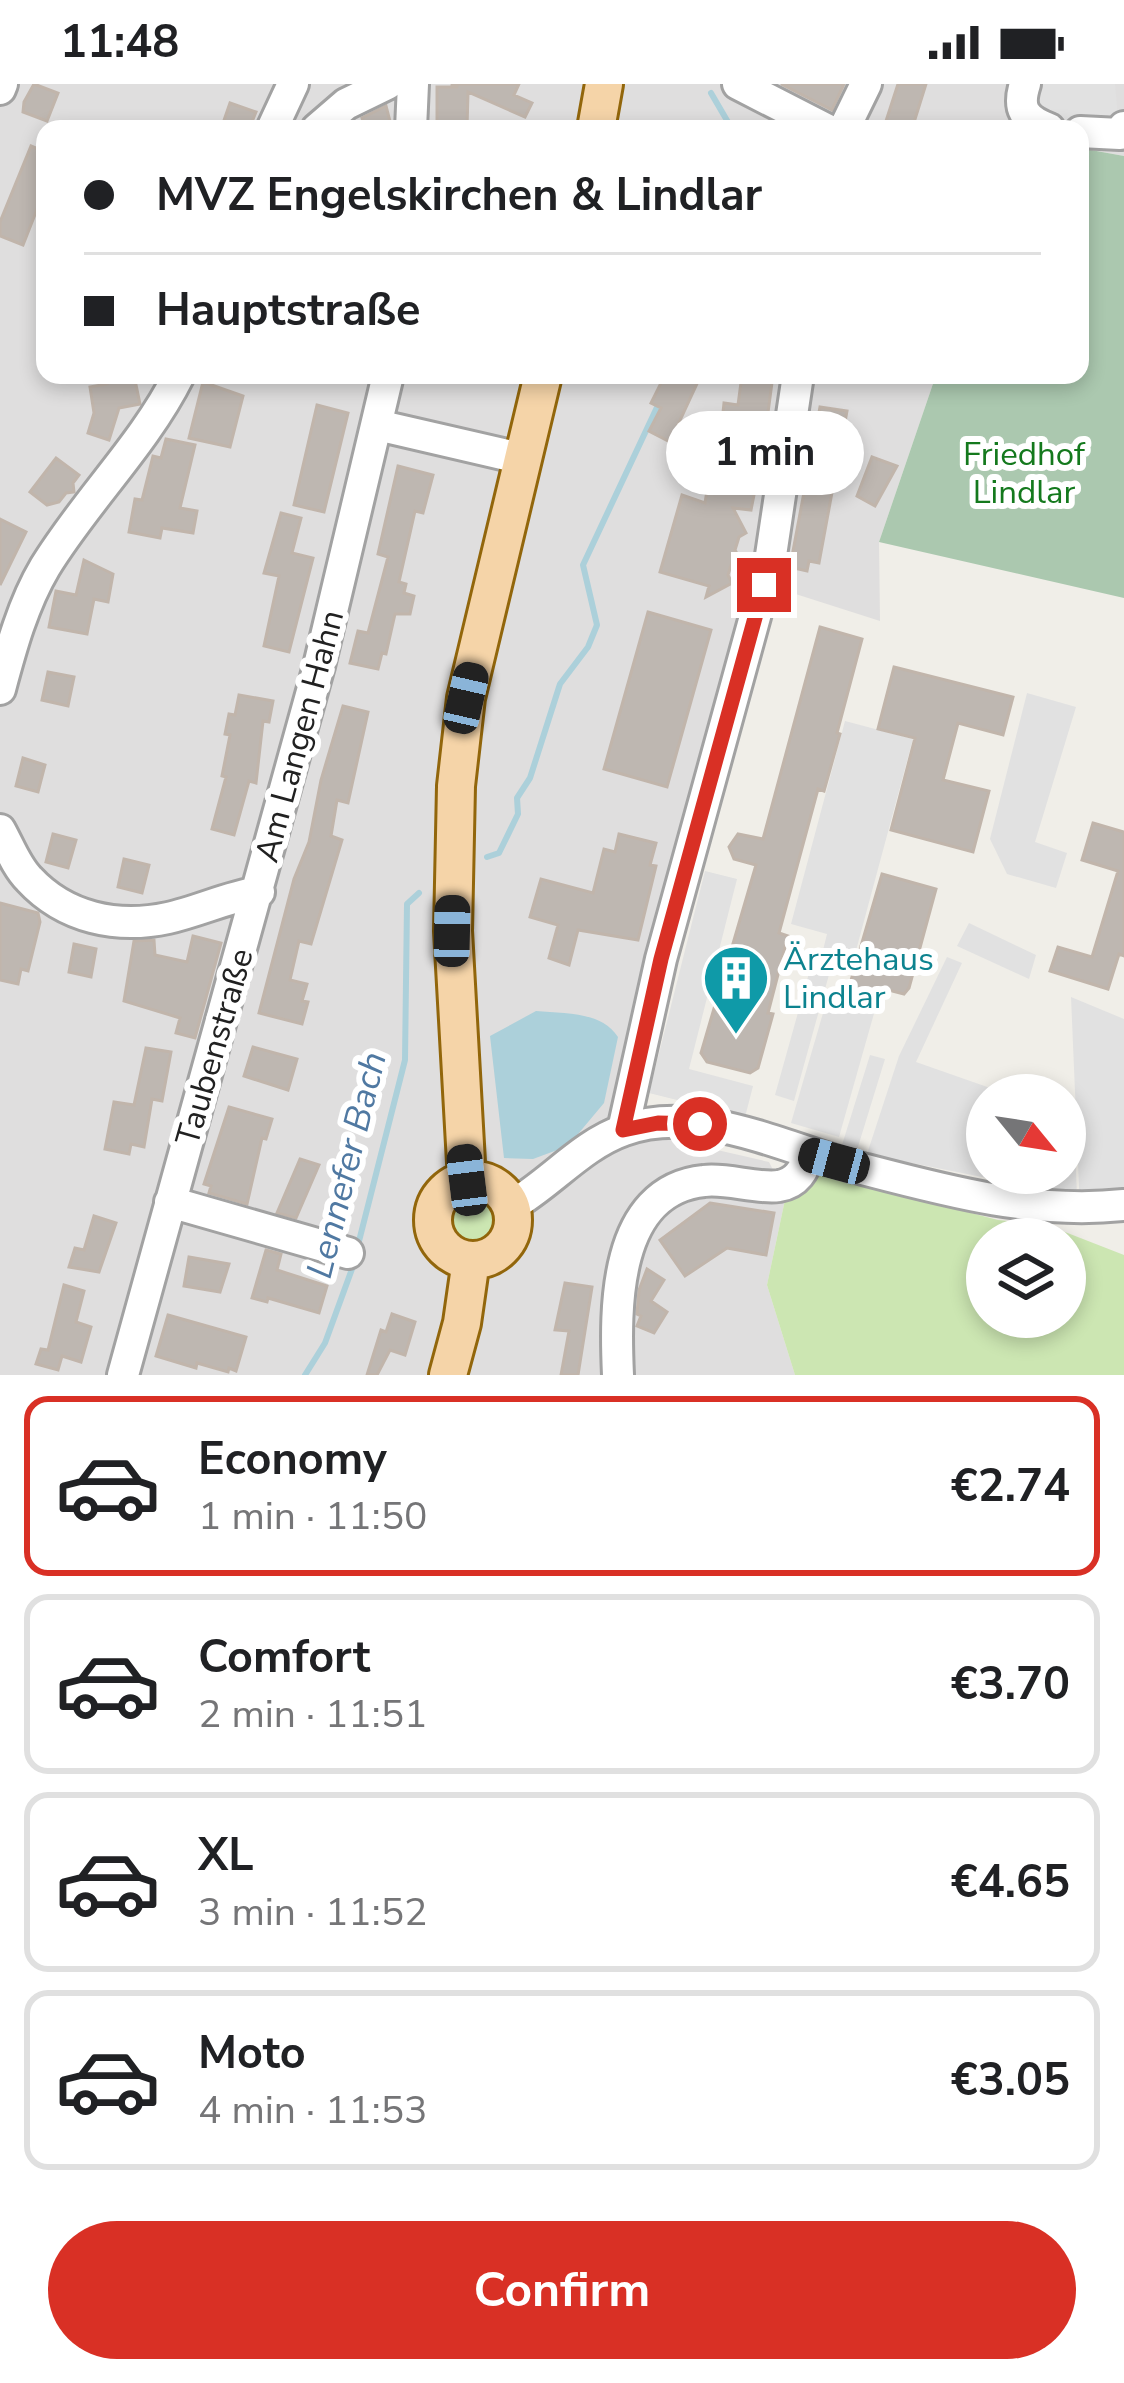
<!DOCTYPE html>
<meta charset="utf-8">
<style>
body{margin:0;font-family:"Nunito Sans",sans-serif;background:#f6f6f6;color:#202124;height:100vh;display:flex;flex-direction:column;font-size:45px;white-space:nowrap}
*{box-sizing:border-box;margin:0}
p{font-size:39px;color:#757577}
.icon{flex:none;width:66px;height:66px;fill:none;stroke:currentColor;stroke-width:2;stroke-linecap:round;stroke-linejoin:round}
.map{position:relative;height:1291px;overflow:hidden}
.sheet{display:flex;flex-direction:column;background:#fff;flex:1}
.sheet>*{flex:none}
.guide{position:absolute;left:36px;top:36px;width:1053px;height:264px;border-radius:24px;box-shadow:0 6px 18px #0003;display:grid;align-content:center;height:264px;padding:0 48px;background:#fff}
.needle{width:78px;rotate:120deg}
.tools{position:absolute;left:966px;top:990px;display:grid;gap:24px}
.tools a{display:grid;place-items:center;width:120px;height:120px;border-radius:50%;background:#fff;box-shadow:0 6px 18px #0003;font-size:60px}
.end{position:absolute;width:54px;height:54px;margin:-27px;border:15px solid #d93025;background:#fff;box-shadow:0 0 0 6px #fff}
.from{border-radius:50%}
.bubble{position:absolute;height:84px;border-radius:42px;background:#fff;box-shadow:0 6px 18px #0003;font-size:39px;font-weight:700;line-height:84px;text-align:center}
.car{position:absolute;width:36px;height:72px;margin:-36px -18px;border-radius:15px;box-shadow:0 0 9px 3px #0007;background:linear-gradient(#222 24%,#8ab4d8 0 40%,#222 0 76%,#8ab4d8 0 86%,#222 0)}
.guide b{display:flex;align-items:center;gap:42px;height:114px;font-size:45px}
.guide b+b{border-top:3px solid #e0e0e0}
.guide i{width:30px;height:30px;background:#202124}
ul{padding:21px 0 0;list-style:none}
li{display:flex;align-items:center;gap:36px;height:180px;margin:0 24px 18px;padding:0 24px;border:6px solid #e0e0e0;border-radius:24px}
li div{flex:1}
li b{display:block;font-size:45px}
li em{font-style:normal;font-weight:700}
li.active{border-color:#d93025}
li>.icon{width:108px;height:108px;stroke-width:1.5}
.button{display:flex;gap:24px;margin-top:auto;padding:24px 48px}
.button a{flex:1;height:138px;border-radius:72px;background:#d93025;color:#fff;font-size:48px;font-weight:700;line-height:138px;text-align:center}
.status{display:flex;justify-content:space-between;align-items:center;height:84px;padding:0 60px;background:#fff;direction:ltr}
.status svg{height:33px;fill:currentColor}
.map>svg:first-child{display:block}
.residential{fill:#dfdede}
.grass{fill:#cce6b2;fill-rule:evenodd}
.cemetery{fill:#abc8af}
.parking{fill:#e1e1e1}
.water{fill:#acd0da}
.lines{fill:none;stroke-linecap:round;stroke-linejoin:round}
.stream{stroke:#acd0da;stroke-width:6}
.building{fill:#beb7b1;stroke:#c1b5ab;stroke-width:3}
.minor-casing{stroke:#a2a2a2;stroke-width:36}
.major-casing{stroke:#92660b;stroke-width:42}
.minor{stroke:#fff;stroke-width:30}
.major{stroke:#f5d4a8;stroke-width:36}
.route{stroke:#d93025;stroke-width:15}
.labels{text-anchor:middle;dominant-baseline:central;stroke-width:12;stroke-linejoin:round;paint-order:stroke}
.park-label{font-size:33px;fill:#14791d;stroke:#fff}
.street-label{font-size:33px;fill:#212121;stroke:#fff}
.culture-label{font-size:33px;fill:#0d838f;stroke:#fff;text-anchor:start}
.water-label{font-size:36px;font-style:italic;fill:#5079a2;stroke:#fff}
</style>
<div class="status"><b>11:48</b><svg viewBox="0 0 49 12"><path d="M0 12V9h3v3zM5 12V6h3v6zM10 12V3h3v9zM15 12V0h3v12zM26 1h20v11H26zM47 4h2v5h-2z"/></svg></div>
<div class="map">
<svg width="1124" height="1291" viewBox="0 0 1124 1291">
<rect width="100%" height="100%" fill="#f0eee8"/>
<!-- residential -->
<path class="residential" d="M0,0H1124V72L1080,64V45H45V291H936L879,458L880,537L749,495L638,906L612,1025L678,1057L769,1078L786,1111L767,1201L795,1291H0Z"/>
<!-- grass -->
<path class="grass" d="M822,1090L998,1136L1047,1141L1124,1171V1291H795L767,1201L786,1111ZM987,1155H1065V1233H987Z
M449 1137a25 25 0 1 1 50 0a25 25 0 1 1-50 0Z"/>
<!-- cemetery -->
<path class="cemetery" d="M1080,64L1124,72V514L879,458L936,291H1080Z"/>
<!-- parking -->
<path class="parking" d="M1036,0H1115L1118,34L1100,44L1056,38L1039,30L1033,13Z
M1027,609L1076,623L1035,758L1067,769L1056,804L1007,790L990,755Z
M845,637L913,655L854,874L823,866L827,850L791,840Z
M705,787L737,795L689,985L753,1002L745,1033L649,1009Z
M969,839L1036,871L1029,895L957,862Z
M947,873L962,879L916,978L993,1005L1048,1011H987V1089H1065V1013L1073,1014L1077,1112L867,1070L899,972Z
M811,882L830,887L794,1017L775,1011Z
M828,912L875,926L839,1053L791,1039Z
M1071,913L1124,935V1106L1080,1126Z
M870,971L885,975L857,1066L842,1061Z"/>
<!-- water -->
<path class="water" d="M536,927C565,930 601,927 618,953L604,1019L568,1062L533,1075L504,1074L490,952Z"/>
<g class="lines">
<!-- stream -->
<path class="stream" d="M711,9L732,45
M487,773L499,769L518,730L517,714L530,694L560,600L588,563L597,541L583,481L659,319
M358,1161L405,976L407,820L419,809
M305,1291L325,1259L356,1174"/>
</g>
<!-- building -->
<path class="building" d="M34,0L58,9L47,37L23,28L24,18Z
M451,0H519L514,11L532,19L525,33L468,8L467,45H437V3H458Z
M781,0H844L832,26Z
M898,0H926L912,45L886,37Z
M230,19L256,28L249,45H221Z
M386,22L392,45H366L362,34Z
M31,62L45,68V105L23,161L0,152V138Z
M106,291H123L124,298L135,296L140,320L119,324L109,356L88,349L94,329L90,303L107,300Z
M665,291H701L670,358L649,347L661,324L651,319Z
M742,291H773L763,366L751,426L733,424L746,449L739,453L735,466L739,473L732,478L728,491L732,499L706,513L709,502L660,488L682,411L705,419L709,394L715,395L717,384L745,371L701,355V335L722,338L724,319L738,321Z
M203,298L243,312L230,363L189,354Z
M317,321L348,329L324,428L294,421Z
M820,323L847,327L819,479L809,477L807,487L790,483Z
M166,355L195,361L180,424L197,427L193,449L162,444L160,454L129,448L135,415L142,416L153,372L161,374Z
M872,373L897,382L875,422L857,412Z
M56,374L79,391L73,399L74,408L66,409L59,418L47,421L30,408Z
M398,382L433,391L423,429L415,427L399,498L406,500L404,509L414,512L410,530H395L386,570L382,569L378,585L350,579L358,547L368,549L388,473L378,470Z
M281,429L301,434L292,469L313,474L289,568L264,562L279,492L264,489Z
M0,435L26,448L0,501Z
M84,476L113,490L108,518L94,515L87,550L49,543L56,507L76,511Z
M648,528L711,546L667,703L604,685Z
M820,543L862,555L837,649L840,650L824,707L818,705L779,849L788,852L768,929L773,930L758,984L750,989L707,978L701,969L756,781L734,775L729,763L738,750L763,755Z
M894,583L1013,613L1003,651L958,639L943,696L989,707L973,768L891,746L915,654L878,645Z
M48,588L74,593L68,622L42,616Z
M239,611L273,617L269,638L263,637L256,699L249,697L234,751L212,745L226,693L222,692L230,651L225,650L229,630L235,631Z
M343,622L368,628L348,719L337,716L331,752L342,756L311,860L299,857L290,896L307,900L302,917L308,918L302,940L259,929L294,795L309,758L321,696Z
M23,674L45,681L38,708L16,702Z
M1093,739L1124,748V872L1119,870L1108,905L1050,887L1058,863L1092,873L1118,787L1082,776Z
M53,750L76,756L68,784L46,778Z
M619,750L656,759L650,781L656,782L638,856L578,846L569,881L549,874L558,841L530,833L541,795L593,809L604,765L615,768Z
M124,775L149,781L142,809L118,803Z
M882,790L936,805L909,904L904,910L877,903L873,917L847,910Z
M0,819L38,829L40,838L28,887L21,885L18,900L0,896Z
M193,852L221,859L195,954L176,949L180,934L124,917L134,857L154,856L155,871L187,878Z
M74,860L96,865L91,893L69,888Z
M253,963L297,975L288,1006L244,992Z
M146,964L171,968L162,1017L152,1015L144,1063L131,1060L129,1070L105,1065L114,1018L134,1021Z
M229,1023L272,1035L266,1055L262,1054L247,1120L209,1109L211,1102L204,1100Z
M300,1075L319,1081L296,1134L277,1129Z
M710,1119L774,1129L766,1171L727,1164L685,1192L660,1156Z
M94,1132L116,1139L99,1188L69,1183L75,1164L84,1166Z
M266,1166L281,1170L277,1186L327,1202L319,1229L268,1214L267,1218L252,1214Z
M189,1173L229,1180L220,1208L184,1202Z
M647,1185L664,1196L651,1217L667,1228L654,1249L637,1242L641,1232L637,1230L639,1206Z
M565,1199L592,1203L578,1291H561L569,1247L555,1246Z
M64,1201L84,1207L76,1238L91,1243L81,1278L62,1272L58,1286L36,1280L41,1265L48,1266Z
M392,1230L415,1238L405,1271L390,1266L377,1291H367L381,1246L386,1248Z
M168,1231L246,1253L236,1287L229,1284L228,1288L197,1279L196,1284L156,1272Z"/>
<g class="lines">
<!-- minor casing -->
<g class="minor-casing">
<path id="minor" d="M738,0L826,45
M1025,0C1017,25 1024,35 1049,45
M0,5L2,0
M272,45L293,0
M317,45L346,20L387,0
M411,45L413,0
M844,45L866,0
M1080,48L1120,50L1124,43
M377,341L524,375
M0,605C11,564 23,520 45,483C86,416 144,361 179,291
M0,746C9,762 16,782 29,795C65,834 117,845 168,834C199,827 228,813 259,808
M623,1046L661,875L770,478L798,291
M170,1118L348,1169
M511,1122C550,1100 581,1061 624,1046C697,1019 785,1064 855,1083C943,1106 1032,1131 1124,1121
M123,1291L319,582L388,291
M618,1291C615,1225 613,1106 704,1097C728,1094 755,1105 779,1102C797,1099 804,1086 809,1070"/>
</g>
<!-- major casing -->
<g class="major-casing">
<path id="major" d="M596,45L604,0
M467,1096L453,847L456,702L466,614L543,291
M433 1136a40 40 0 1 1 80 0a40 40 0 1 1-80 0Z
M448,1291L462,1239L471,1176"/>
</g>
<!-- minor -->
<use href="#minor" class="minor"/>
<!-- major -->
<use href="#major" class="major"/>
</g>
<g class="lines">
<!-- route -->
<path class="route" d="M700,1040L658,1039L623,1046L661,875L764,501"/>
</g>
<!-- icons -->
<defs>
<g id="building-pin" transform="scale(3.45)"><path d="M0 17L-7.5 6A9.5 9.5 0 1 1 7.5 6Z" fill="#0f9aa8" stroke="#fff"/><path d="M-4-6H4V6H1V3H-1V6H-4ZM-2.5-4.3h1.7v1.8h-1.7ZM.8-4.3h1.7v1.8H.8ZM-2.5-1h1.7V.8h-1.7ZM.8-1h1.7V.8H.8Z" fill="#fff"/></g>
</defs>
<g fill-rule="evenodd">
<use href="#building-pin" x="736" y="894"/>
</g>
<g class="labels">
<!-- park labels -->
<g class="park-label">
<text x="1024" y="370">Friedhof<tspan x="1024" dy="38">Lindlar</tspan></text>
</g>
<!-- street labels -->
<g class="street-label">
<text transform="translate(300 652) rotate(-75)">Am Langen Hahn</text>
<text transform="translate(215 963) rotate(-74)">Taubenstraße</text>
</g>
<!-- culture labels -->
<g class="culture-label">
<text x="783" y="875">Ärztehaus<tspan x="783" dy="38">Lindlar</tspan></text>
</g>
<!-- water labels -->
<g class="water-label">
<text transform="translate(347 1081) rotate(-76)">Lennefer Bach</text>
</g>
</g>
</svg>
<div class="tools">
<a><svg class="needle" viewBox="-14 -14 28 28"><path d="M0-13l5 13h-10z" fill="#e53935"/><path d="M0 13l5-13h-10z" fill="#757577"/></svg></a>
<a><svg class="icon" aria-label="layers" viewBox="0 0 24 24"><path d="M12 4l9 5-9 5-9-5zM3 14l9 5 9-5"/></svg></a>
</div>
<i class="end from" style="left:700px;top:1040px"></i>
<i class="end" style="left:764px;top:501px"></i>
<div class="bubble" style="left:666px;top:327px;width:198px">1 min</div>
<i class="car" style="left:466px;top:614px;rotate:13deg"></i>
<i class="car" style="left:452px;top:847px;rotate:1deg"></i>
<i class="car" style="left:834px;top:1077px;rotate:285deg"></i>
<i class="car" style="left:467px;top:1096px;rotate:353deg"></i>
<div class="guide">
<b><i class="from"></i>MVZ Engelskirchen &amp; Lindlar</b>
<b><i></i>Hauptstraße</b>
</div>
</div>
<section class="sheet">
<ul>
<li class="active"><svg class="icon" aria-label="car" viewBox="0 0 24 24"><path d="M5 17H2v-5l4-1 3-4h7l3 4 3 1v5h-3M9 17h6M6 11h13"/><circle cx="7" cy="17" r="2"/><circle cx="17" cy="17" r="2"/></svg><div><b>Economy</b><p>1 min · 11:50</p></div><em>€2.74</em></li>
<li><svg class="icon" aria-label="car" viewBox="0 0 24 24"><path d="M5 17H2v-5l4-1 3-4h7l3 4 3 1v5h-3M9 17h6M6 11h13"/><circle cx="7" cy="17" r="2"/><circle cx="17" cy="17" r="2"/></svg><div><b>Comfort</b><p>2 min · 11:51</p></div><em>€3.70</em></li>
<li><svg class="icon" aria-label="car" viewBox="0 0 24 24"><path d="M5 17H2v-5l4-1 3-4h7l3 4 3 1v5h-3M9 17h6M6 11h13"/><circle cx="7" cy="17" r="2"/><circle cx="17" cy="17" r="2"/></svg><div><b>XL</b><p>3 min · 11:52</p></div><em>€4.65</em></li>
<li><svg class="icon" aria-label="car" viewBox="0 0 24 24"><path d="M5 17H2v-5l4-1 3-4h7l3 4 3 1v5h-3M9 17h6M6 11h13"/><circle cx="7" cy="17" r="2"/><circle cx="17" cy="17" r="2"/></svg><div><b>Moto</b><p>4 min · 11:53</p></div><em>€3.05</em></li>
</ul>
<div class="button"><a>Confirm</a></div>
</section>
